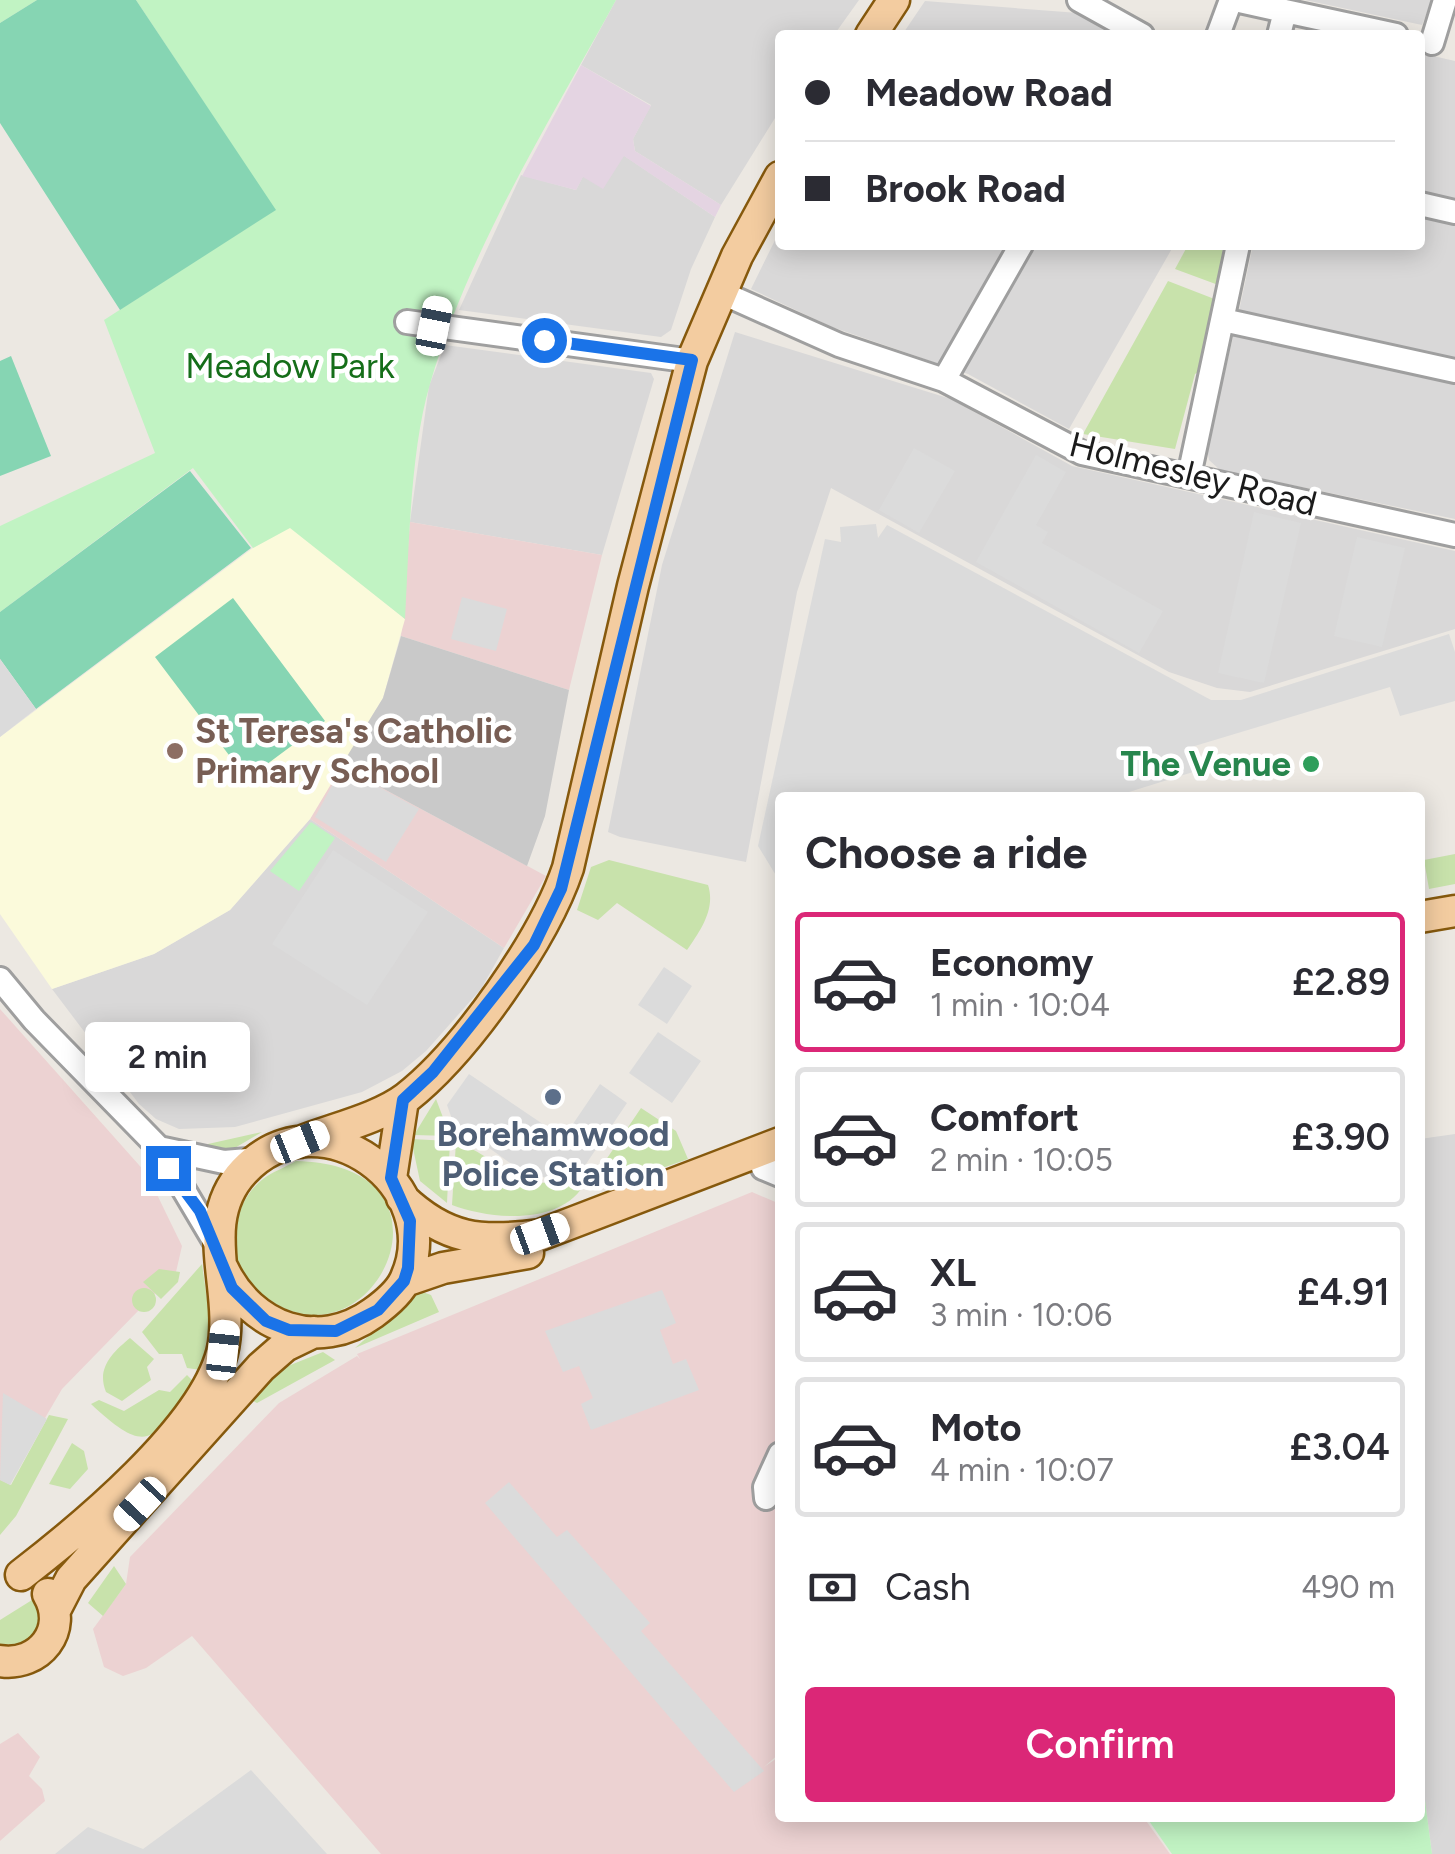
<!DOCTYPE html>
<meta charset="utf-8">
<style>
body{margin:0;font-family:Figtree,sans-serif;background:#f7f7f7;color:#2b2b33;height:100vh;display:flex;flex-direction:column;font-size:38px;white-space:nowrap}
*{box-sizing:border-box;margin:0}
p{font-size:32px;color:#7c7c81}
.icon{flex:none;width:55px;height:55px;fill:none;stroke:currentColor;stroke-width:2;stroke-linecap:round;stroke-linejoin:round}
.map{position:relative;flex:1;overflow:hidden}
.drawer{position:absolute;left:775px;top:792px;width:650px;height:1030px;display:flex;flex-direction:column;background:#fff;border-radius:10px;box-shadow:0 5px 25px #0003}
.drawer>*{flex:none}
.banner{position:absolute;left:775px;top:30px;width:650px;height:220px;border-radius:10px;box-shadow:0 5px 25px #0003;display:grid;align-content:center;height:220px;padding:0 30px;background:#fff}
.end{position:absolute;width:45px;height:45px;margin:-22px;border:12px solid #1a73e8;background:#fff;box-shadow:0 0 0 5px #fff}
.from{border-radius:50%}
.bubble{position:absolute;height:70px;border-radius:10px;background:#fff;box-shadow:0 5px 25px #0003;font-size:32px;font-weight:600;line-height:70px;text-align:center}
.car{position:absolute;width:30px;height:60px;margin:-30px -15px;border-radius:12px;box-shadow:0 0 8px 2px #0007;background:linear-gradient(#fff 24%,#345 0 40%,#fff 0 76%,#345 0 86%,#fff 0)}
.banner b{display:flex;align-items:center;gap:35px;height:95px;font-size:38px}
.banner b+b{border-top:2px solid #e1e1e2}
.banner i{width:25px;height:25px;background:#2b2b33}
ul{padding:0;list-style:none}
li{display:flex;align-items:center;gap:30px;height:140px;margin:0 20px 15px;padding:0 10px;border:5px solid #e1e1e2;border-radius:10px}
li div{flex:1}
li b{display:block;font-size:38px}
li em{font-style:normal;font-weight:600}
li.selected{border-color:#db2777}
li>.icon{width:90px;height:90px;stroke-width:1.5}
h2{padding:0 30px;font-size:45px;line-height:120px}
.pay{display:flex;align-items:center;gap:25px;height:110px;padding:0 30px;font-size:38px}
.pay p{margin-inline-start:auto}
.primary-button{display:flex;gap:20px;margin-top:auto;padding:20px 30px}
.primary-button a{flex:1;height:115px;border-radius:10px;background:#db2777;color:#fff;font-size:40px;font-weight:600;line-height:115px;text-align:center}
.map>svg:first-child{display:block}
.residential{fill:#d9d8d8}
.commercial{fill:#ecd2d2}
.industrial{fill:#e4d4e2}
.education{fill:#fbfadb}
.religious{fill:#c9c9c9}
.grass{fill:#c8e2ab}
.park{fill:#c1f3c3}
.pitch{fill:#86d5b3}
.parking{fill:#dbdbdb}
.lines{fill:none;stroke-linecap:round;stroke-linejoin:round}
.minor-casing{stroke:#9f9f9f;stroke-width:28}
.major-casing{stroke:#86590d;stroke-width:35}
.minor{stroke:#fff;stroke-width:22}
.major{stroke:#f3cca0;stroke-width:30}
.route{stroke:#1a73e8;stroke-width:12}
.education-dot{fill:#8d6e63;stroke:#fff;stroke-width:4}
.leisure-dot{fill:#2e9e5b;stroke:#fff;stroke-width:4}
.service-dot{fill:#5c6f8a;stroke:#fff;stroke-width:4}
.labels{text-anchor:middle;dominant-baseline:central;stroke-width:9;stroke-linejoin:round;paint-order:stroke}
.park-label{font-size:35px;fill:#156e19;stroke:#fff}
.street-label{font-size:35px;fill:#1b1b1b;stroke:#fff}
.education-label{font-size:35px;font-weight:bold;fill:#785e54;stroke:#fff;text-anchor:start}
.leisure-label{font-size:35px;font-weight:bold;fill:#27864d;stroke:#fff;text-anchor:end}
.service-label{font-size:35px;font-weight:bold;fill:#4e5e75;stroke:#fff}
</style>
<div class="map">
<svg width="1455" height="1854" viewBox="0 0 1455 1854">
<rect width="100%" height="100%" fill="#ece8e2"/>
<!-- residential -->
<path class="residential" d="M616,0H859L834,35H780V110L721,205L635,151L633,139L651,105L581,65Z
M1305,0H1432L1422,25Z
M925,1L1078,13L1117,35H902Z
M1420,53L1455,61V203L1420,195Z
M623,155L715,217L691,269L671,330L661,337L459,310L521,175L576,190L583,176Z
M1420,213L1455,221V362L1239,311L1253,245H1420Z
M780,230V245H1174L1069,429L968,374L832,327L751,289Z
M735,332L951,399L1072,466L1455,551V629L1250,692L1217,688L1169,672L831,488L797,592L746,862L620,837L608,832L662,565Z
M1234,333L1455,379V519L1220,470L1209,460L1207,449Z
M445,345L651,373L654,379L602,555L410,522L429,386Z
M310,819L504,948L481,989L426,1051L402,1071L362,1092L235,1127L179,1129L156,1119L139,1104L52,989L154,954L230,910Z
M1455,1134V1854H1432L1420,1762V1139Z"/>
<!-- commercial -->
<path class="commercial" d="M410,522L602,555L569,690L401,636Z
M341,766L546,876L504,948L310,819Z
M0,1009L147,1174L182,1246L176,1272L62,1389L0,1495Z
M752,1192L780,1204V1753L764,1767L780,1756V1818H1144L1170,1854H381L192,1636L146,1668L123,1676L104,1667L93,1629L126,1584L130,1557L279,1403L357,1356L360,1359L357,1354Z
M18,1733L40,1757L29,1776L42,1789L45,1801L0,1841V1744Z"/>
<!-- industrial -->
<path class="industrial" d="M581,65L651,106L633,139L635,151L721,205L715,217L624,156L603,189L583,177L576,190L522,176Z"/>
<!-- education -->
<path class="education" d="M290,527L405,619L383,698L310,819L230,910L154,954L52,989L0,914V737L253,548Z"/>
<!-- religious -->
<path class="religious" d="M401,636L569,690L545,816L527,866L341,766L383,698Z"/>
<!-- grass -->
<path class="grass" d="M1188,245H1223L1221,286L1175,269Z
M1168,281L1217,300L1202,370L1195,374L1175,449L1083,434Z
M1455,854V884L1429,889L1424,860Z
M609,860L708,885C716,909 700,931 687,950L617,903L598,920L577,910L591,867Z
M436,1099L450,1136L414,1135Z
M641,1108L676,1131L688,1159L617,1184L589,1185Z
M262,1132L233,1149L206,1150L208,1144Z
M411,1139L450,1141L447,1203L420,1181Z
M456,1142C514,1164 509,1198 583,1175L586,1181C564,1226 492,1220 452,1205Z
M296,1161C481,1165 364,1393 254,1287C224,1258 231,1204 263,1179C272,1172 286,1167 296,1161Z
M202,1264L210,1321L201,1370L187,1368L182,1354H159L142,1332Z
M159,1269L180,1272L178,1282L161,1299L143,1282Z
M132 1300a12 12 0 1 1 24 0a12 12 0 1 1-24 0Z
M420,1291L431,1295L439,1312L355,1348Z
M130,1338L154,1359L147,1367L151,1380L122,1401L106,1392C96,1368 113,1352 130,1338Z
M323,1352L335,1360L257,1403L251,1400L283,1368Z
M187,1375L196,1384C152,1438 151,1460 91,1404L99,1400L124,1411L159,1390L170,1392Z
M49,1415L68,1419L16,1516L0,1535V1480L11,1485Z
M72,1443L84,1451L88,1469L70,1489L49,1484Z
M114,1566L126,1584L103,1616L88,1603Z
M32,1600L39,1609V1630L20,1645L0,1644V1620Z"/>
<!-- park -->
<path class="park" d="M0,0H37L0,23Z
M136,0H616C549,123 469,249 430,384C410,451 409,549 405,619L290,528L253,548L193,468L0,612V526L155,453L104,320L275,210Z
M311,822L335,838L299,891L270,871Z
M1420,1762L1432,1854H1172L1147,1818H1420Z"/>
<!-- pitch -->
<path class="pitch" d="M37,0H136L276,210L120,310L0,123V23Z
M11,356L51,456L0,476V361Z
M190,471L251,548L36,709L0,659V612Z
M233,598L325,721L247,779L155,657Z"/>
<!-- parking -->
<path class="parking" d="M914,448L955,471L919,533L879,510Z
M1036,455L1066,472L1036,525L1048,532L1042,543L1163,611L1139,653L976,562Z
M1254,512L1301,523L1264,683L1218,673Z
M876,524L878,538L887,525L1211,700H1241L1449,634L1455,652V701L1400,716L1390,687L1188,748L1193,772L1113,797L780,798V882L758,846L825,539L841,542L840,527Z
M1357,537L1405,548L1382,647L1334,636Z
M462,597L507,609L496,651L451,639Z
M0,659L36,709L0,737Z
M342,767L419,809L386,862L315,817Z
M333,850L428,912L367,1005L272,944Z
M664,967L692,986L667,1024L638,1005Z
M658,1032L701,1061L672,1103L629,1073Z
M469,1074L559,1135L551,1145L556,1149L600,1084L627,1103L584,1167L573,1160L562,1176L531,1178L453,1122L447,1105Z
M662,1290L676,1323L660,1330L673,1364L686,1359L699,1390L591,1430L581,1404L593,1398L579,1366L563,1372L545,1331Z
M3,1393L47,1419L10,1485L0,1480Z
M509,1482L557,1537L567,1530L650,1623L641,1631L764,1771L734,1792L485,1503Z
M251,1770L327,1854H55L88,1827L143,1849Z"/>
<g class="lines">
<!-- minor casing -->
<g class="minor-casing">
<path id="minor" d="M1079,0L1142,35
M1235,0L1285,11
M1218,35L1231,0
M1279,35L1285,11L1396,35
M1432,43L1445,0
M1420,204L1455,212
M720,292L839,345L944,380L1082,453L1455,535
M1223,320L1455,371
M407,322L692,361
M944,380L1021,245
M1189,476L1238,245
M0,979L34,1020L159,1148L219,1249
M159,1148L224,1162L259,1159
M763,1168L780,1175
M766,1498L765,1487L780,1454"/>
</g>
<!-- major casing -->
<g class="major-casing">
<path id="major" d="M871,35L894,0
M1420,917L1455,911
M300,1142C332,1129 378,1119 406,1098C466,1051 544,939 568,868L633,586L692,361L737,256L780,177
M391,1178L403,1100
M402,1198C446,1240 481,1243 540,1235L780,1143
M405,1281L443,1268L528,1253
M21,1575C82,1528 202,1429 222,1353C237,1292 195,1223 244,1171C320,1091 449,1186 405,1280C399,1293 384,1305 373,1313C318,1353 251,1328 223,1269
M55,1610L71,1579L261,1367L285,1346L314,1332
M0,1661C39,1667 69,1630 48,1594"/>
</g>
<!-- minor -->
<use href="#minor" class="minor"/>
<!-- major -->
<use href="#major" class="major"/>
</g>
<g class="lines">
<!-- route -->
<path class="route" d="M168,1168L200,1211L232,1288L266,1321L289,1330L336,1331L378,1310L404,1281L408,1268L410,1221L391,1178L403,1100L433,1072L534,945L561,889L692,360L544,340"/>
</g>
<!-- markers -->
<circle class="education-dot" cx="175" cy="751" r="10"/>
<circle class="leisure-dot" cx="1311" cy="764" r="10"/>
<circle class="service-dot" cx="553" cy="1097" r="10"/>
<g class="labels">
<!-- park labels -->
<g class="park-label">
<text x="290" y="366">Meadow Park</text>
</g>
<!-- street labels -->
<g class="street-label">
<text transform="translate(1193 474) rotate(14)">Holmesley Road</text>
</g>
<!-- education labels -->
<g class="education-label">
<text x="195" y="731">St Teresa's Catholic<tspan x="195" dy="40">Primary School</tspan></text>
</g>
<!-- leisure labels -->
<g class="leisure-label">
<text x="1291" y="764">The Venue</text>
</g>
<!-- service labels -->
<g class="service-label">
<text x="553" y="1134">Borehamwood<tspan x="553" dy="40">Police Station</tspan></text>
</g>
</g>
</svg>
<i class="end from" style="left:544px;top:340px"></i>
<i class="end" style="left:168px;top:1168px"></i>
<div class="bubble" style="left:85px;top:1022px;width:165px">2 min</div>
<i class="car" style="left:434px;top:326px;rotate:11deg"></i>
<i class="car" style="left:300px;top:1142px;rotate:68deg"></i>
<i class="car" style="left:540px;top:1234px;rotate:70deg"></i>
<i class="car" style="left:223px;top:1350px;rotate:6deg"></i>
<i class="car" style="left:140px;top:1504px;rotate:223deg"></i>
<div class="banner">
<b><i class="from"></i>Meadow Road</b>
<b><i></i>Brook Road</b>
</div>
<section class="drawer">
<h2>Choose a ride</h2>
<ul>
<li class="selected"><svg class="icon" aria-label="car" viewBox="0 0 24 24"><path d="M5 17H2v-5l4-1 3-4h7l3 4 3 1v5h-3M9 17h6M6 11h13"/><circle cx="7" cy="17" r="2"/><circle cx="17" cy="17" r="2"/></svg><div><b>Economy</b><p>1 min · 10:04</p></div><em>£2.89</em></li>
<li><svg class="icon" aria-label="car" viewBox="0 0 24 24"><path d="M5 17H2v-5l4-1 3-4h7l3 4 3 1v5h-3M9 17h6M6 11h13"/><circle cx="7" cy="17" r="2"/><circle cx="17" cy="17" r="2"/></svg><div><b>Comfort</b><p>2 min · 10:05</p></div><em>£3.90</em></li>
<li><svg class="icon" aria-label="car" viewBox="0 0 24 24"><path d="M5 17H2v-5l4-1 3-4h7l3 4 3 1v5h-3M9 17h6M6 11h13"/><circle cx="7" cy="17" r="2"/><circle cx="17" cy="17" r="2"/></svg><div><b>XL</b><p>3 min · 10:06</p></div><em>£4.91</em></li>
<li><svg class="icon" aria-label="car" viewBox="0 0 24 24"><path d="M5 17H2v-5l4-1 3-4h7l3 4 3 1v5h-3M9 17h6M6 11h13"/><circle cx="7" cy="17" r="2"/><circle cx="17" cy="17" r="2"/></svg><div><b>Moto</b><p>4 min · 10:07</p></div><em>£3.04</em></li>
</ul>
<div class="pay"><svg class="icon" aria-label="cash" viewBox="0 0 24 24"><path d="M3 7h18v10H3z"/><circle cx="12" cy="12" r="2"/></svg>Cash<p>490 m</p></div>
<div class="primary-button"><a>Confirm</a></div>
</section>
</div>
